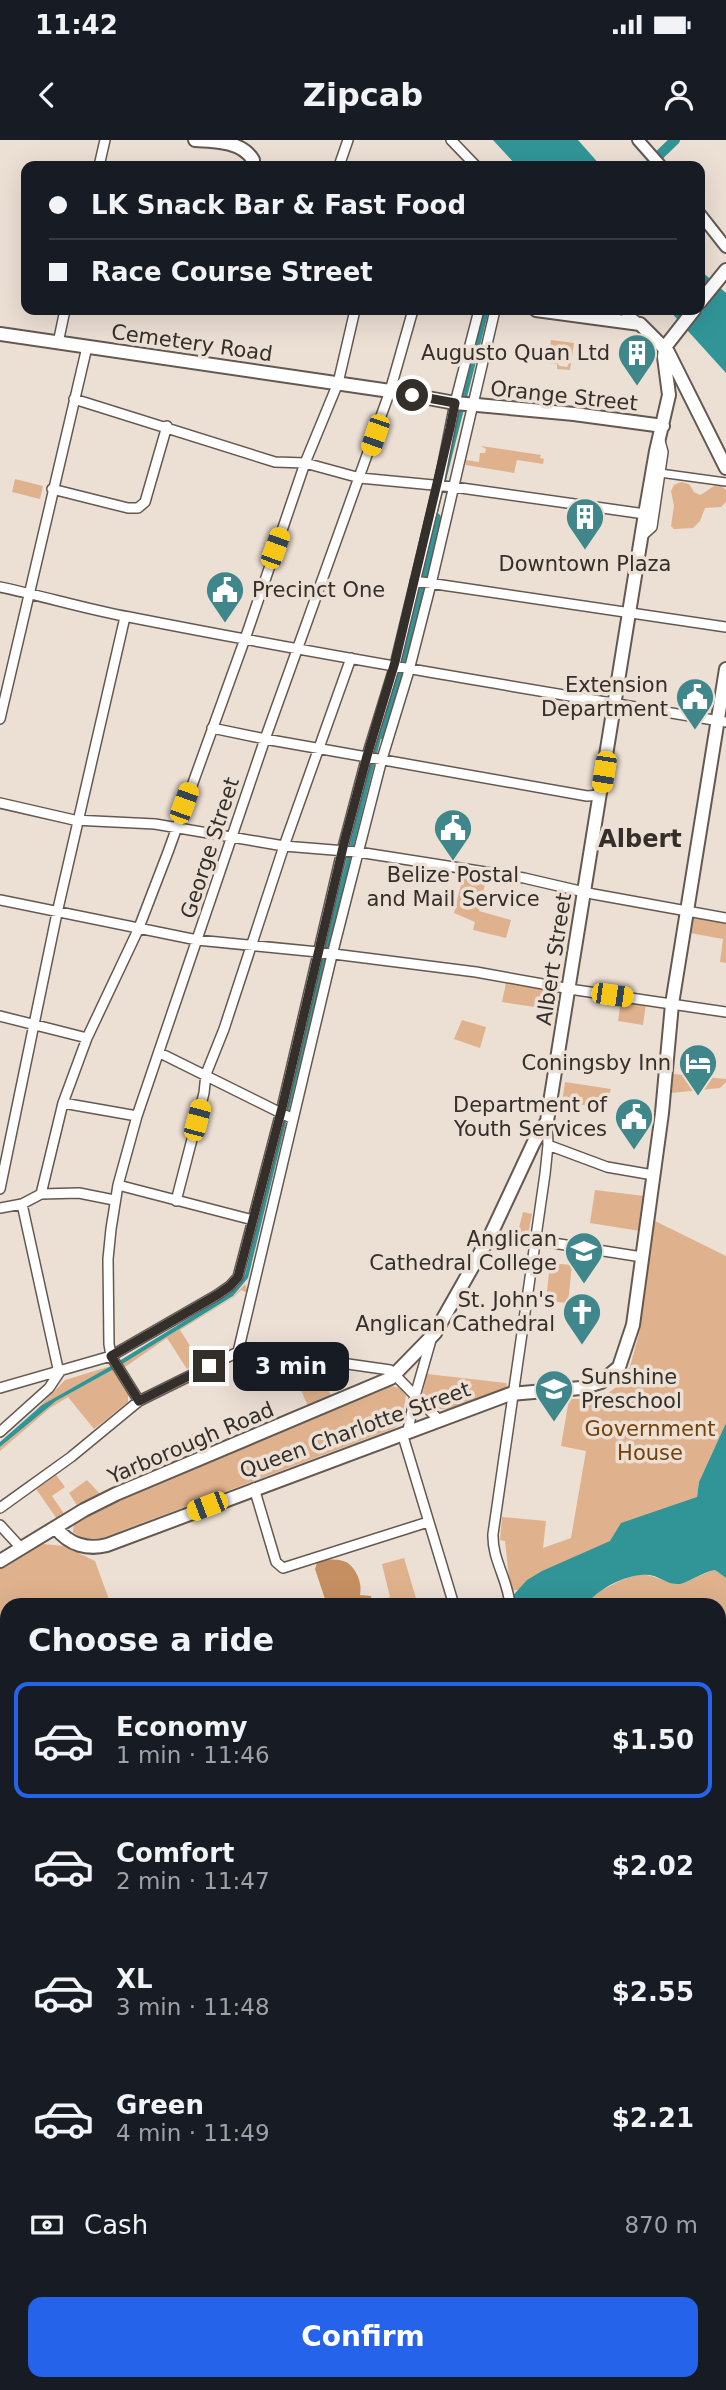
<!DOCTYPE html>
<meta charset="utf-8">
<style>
body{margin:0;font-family:"DejaVu Sans",sans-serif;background:#20242c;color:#f1f3f6;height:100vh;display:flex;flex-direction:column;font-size:26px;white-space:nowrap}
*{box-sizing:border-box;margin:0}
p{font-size:23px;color:#9ea1a6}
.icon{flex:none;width:38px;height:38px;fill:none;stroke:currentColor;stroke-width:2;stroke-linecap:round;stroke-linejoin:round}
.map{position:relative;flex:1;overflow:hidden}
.panel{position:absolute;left:0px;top:1458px;width:726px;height:793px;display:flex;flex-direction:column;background:#171b24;border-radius:21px 21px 0 0;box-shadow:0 7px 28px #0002}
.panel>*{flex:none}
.banner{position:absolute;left:21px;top:21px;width:684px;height:154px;border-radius:14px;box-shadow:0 7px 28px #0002;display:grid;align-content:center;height:154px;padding:0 28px;background:#171b24}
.end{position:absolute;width:32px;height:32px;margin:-16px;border:9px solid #342f2b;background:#fff;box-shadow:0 0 0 4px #fff}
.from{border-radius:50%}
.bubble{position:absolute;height:49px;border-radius:14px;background:#171b24;box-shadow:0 7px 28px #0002;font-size:23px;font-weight:800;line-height:49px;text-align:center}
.car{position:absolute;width:21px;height:42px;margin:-21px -10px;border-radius:9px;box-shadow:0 0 5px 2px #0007;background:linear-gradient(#f5c518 24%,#345 0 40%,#f5c518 0 76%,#345 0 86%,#f5c518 0)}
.banner b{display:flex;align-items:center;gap:24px;height:66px;font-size:26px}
.banner b+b{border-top:2px solid #363941}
.banner i{width:18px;height:18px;background:#f1f3f6}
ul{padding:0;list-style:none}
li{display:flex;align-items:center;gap:21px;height:116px;margin:0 14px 10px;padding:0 14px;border:4px solid transparent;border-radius:14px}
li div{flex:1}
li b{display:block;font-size:26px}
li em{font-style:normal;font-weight:800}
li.current{border-color:#2563eb}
li>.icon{width:63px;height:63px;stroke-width:1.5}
h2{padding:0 28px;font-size:32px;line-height:84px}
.pay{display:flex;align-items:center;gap:18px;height:77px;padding:0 28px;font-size:26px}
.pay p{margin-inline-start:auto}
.primary-button{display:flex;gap:14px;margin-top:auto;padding:14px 28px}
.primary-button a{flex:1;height:80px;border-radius:14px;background:#2563eb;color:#fff;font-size:28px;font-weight:800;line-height:80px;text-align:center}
.status{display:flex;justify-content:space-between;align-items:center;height:49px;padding:0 35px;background:#171b24;direction:ltr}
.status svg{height:19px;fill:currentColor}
header{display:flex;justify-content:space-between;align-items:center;height:91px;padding:0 28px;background:#171b24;font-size:32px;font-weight:800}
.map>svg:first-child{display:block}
.green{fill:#dfb28d;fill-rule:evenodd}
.forest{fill:#c58f61}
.water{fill:#319598}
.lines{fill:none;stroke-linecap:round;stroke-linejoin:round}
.canal{stroke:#319598;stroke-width:10}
.pedestrian-casing{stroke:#645950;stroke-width:10}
.minor-casing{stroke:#645950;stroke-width:12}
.tertiary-casing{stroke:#645950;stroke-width:14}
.secondary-casing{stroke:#645950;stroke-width:16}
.pedestrian{stroke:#fff;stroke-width:7}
.minor{stroke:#fff;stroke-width:9}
.tertiary{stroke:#fff;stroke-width:10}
.secondary{stroke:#fff;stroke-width:12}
.route{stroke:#342f2b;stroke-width:9}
.labels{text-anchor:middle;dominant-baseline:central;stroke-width:7;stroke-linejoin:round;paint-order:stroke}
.street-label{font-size:21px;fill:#342f2b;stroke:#ecdfd4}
.poi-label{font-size:21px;fill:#342f2b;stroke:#ecdfd4;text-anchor:end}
.park-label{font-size:21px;fill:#754108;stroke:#ecdfd4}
.quarter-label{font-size:24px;font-weight:bold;fill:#342f2b;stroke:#ecdfd4}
</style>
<div class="status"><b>11:42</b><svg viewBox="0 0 49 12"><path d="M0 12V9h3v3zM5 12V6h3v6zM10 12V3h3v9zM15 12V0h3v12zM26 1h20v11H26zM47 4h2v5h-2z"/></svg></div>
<header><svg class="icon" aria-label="back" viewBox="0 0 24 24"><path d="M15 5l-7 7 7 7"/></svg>Zipcab<svg class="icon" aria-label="person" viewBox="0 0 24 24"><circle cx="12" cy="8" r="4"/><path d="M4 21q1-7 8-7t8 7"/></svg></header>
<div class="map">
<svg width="726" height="2250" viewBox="0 0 726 2250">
<rect width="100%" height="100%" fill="#ecdfd4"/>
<!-- green -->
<path class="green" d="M551,200L574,203L570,230L557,229V224L548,223ZM556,207L568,211L570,221L567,227L560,226L550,217L551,210Z
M481,306L541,315L540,318L544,319L543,324L517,320L514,333L466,325V320L479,322L480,313H485L486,309Z
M15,339L43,346L40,359L12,352Z
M681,342L689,344L694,352L700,355C710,351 715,339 726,350V362L721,367L705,368L700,381L693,388L674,389L671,386L674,366L671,351L674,345Z
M463,736L486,739L479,771L511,780L506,798L473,790L475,782L454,773Z
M692,776L726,781V823L720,822L723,799L690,793Z
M506,843L558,852L555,870L502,862Z
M621,861L646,864L643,885L618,881Z
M462,880L486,887L480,908L454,899Z
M673,934L726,939V942L720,948L671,953Z
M565,942L611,949L605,967L562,963Z
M595,1050L644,1056L640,1091L590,1083Z
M523,1072L532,1074L528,1094L518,1092Z
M655,1081L726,1116V1283L699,1342L697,1357L518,1450H513L510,1447L505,1401L500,1400L502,1377L546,1381L543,1408L571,1398L586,1311L561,1306L569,1259H594L604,1256L619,1245L630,1227L641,1186L640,1170Z
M550,1123L572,1125L568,1163L546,1161Z
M245,1144L248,1153L241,1150L234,1157L180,1190L201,1223L187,1229L167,1198L125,1227L122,1223L233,1157Z
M298,1223L330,1227L336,1242L327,1245L332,1259L309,1268L299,1246Z
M111,1226L36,1270L65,1240Z
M114,1229L128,1254V1262L94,1289L68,1257L50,1268L0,1311V1307L56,1261Z
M427,1234L506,1243L508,1249L447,1269C435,1270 430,1266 422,1257Z
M391,1246L400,1248L406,1256L402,1278L395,1288L102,1398H82L73,1392L74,1382L108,1363Z
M194,1293L216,1308L196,1316L180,1304Z
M56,1335L65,1347L52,1356L65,1375L57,1379L36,1349Z
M87,1340L102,1356L78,1367L69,1353Z
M43,1404L64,1406L95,1421L111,1465H7V1575L4,1570H0V1428Z
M404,1418L418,1465H369L390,1457L382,1424Z
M715,1430L726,1438V1521L719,1527V1465H563C573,1461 584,1459 594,1454C608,1448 623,1437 638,1435C653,1433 665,1444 680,1443C687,1443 705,1432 715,1430Z"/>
<!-- forest -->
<path class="forest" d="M326,1419C331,1420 339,1419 343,1421C355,1424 363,1443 360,1455L371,1456L372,1463L369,1465H327L315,1429L317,1423Z"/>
<!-- water -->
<path class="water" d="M493,0H578L601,26H517Z
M700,130L726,153V233L669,170H700Z
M484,170H489L357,693L248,1138L233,1156L114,1229L56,1261L0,1307V1302L42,1265L111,1226L230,1153L238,1146L245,1135L353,692Z
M726,1283V1438L715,1430C703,1432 689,1442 680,1444C669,1445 663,1439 654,1436C633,1430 598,1448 586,1465H496L509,1460L527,1440L542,1431L610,1401L621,1383L697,1357L699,1342Z
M726,1521V2250H0L1,1569L7,1575V2244H719V1527Z"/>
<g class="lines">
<!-- canal -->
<path class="canal" d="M648,26L675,0
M382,594L405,519L436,378"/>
<!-- pedestrian casing -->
<g class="pedestrian-casing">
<path id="pedestrian" d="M660,333L726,342"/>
</g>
<!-- minor casing -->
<g class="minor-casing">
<path id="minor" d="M451,0L476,26
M99,26L105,0
M339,26L348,0
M623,170L638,183
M58,203L65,170
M74,259L275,322L305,323L360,338L454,347L645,374
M52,349L128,368H138L145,362L167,286
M642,396L652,387L663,312L660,301
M415,441L726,487
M0,447C43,456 86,469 129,477C327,516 527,549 726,582
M0,579L87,207
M212,588L265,599L587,656L600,655
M0,663L74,680L155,684L284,706L358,712L524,738L593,754L726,778
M0,760L197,800L318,812L476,832L576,850L726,872
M0,876L87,898
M160,913L293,979
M63,963L137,976
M548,1005L607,1027L653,1035
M118,1045L253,1080
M0,1049L57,773L125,477
M41,1054L63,963L87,898L138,790L168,712L246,496L305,323L338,243L355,170
M176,1061L204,953L206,934L224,889L284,706L351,518
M22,1064L59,1233
M0,1068L22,1064L41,1054L79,1053L114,1060
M534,1100L642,1117
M238,1212L332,815L382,619L408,534L431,444L495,170
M0,1248L111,1216L217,1155L230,1146L238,1137L282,968L342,711L367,616L395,525L440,339L455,263L479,170
M139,1261L111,1216L109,1204L108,1119L111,1089L118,1045L137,976L265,599L390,251L413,170
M408,1290L415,1256L431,1200
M0,1292L49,1248L59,1233
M402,1293L454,1465
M254,1348L276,1422L283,1428L428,1382
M0,1368L71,1317L139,1261L238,1212L306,1218L390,1230L438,1279
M0,1385L22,1409
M510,1465C508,1439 492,1420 493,1394L545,1034L548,1005L547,981"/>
</g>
<!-- tertiary casing -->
<g class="tertiary-casing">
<path id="tertiary" d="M638,0L661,26
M700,74L726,107"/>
</g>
<!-- secondary casing -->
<g class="secondary-casing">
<path id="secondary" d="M195,0C214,1 242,1 253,20L252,26
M700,162L726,130
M536,170L640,184L668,212L726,328
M0,194L390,251L455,263L574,274L663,286
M56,1388C69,1405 88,1410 107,1405L510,1254L581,1248L601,1242L619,1227L633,1185L662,973L672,864L726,529
M0,1421L84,1370L116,1354L391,1238L435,1193L491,1094L534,1002L547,981L643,386L656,311L669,255L664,217L665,207L694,170"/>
</g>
<!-- pedestrian -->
<use href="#pedestrian" class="pedestrian"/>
<!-- minor -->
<use href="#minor" class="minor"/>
<!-- tertiary -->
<use href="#tertiary" class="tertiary"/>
<!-- secondary -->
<use href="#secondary" class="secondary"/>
</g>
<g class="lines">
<!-- route -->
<path class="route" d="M209,1226L139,1261L111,1216L217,1155L230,1146L238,1137L282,968L344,703L367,616L395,522L450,288L455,263L412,255"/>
</g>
<!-- icons -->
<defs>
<g id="building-pin" transform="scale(2.0125)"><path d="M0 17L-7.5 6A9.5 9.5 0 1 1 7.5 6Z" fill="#3f878a" stroke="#ecdfd4"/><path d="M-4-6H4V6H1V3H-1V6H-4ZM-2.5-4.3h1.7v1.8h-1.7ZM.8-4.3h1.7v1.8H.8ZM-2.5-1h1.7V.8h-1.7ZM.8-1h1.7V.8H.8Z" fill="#fff"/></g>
<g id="civic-pin" transform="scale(2.0125)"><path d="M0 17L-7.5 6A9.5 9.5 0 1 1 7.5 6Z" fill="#3f878a" stroke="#ecdfd4"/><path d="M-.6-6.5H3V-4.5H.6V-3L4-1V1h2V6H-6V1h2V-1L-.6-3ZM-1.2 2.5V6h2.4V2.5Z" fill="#fff"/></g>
<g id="hotel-pin" transform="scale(2.0125)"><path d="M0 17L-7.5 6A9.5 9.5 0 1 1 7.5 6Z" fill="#3f878a" stroke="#ecdfd4"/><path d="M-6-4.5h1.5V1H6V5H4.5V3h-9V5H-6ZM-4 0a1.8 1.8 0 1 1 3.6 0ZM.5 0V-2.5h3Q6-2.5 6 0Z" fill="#fff"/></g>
<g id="university-pin" transform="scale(2.0125)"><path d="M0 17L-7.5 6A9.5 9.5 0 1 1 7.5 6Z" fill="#3f878a" stroke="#ecdfd4"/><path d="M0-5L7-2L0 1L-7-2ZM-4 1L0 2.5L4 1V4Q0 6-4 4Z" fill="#fff"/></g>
<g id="church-pin" transform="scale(2.0125)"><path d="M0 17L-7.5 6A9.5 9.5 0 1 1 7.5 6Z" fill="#3f878a" stroke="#ecdfd4"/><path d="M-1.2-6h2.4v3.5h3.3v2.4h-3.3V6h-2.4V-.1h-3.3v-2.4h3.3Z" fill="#fff"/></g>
<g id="school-pin" transform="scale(2.0125)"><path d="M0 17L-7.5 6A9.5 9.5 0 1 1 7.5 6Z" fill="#3f878a" stroke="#ecdfd4"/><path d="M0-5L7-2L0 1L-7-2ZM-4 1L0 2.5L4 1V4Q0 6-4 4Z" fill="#fff"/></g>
</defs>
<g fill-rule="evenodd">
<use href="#building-pin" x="637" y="213"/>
<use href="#building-pin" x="585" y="377"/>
<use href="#civic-pin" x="225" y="450"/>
<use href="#civic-pin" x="695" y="557"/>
<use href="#civic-pin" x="453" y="688"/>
<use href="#hotel-pin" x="698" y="923"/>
<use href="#civic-pin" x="634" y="977"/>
<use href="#university-pin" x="584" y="1111"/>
<use href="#church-pin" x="582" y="1172"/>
<use href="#school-pin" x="554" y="1249"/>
</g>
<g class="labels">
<!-- street labels -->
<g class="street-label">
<text transform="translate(192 203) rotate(8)">Cemetery Road</text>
<text transform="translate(564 256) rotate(6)">Orange Street</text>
<text transform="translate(210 708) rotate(-72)">George Street</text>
<text transform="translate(554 819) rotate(-81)">Albert Street</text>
<text transform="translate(355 1290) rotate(-20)">Queen Charlotte Street</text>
<text transform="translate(191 1303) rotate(-23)">Yarborough Road</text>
</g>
<!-- poi labels -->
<g class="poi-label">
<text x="610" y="213">Augusto Quan Ltd</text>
<text x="585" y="424" text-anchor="middle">Downtown Plaza</text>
<text x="252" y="450" text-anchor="start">Precinct One</text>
<text x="668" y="545">Extension<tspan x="668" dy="24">Department</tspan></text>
<text x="453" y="735" text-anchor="middle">Belize Postal<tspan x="453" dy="24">and Mail Service</tspan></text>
<text x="671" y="923">Coningsby Inn</text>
<text x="607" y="965">Department of<tspan x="607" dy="24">Youth Services</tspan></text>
<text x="557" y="1099">Anglican<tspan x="557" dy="24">Cathedral College</tspan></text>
<text x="555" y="1160">St. John's<tspan x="555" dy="24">Anglican Cathedral</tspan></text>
<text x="581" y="1237" text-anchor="start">Sunshine<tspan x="581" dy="24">Preschool</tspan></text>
</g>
<!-- park labels -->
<g class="park-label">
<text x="650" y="1289">Government<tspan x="650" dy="24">House</tspan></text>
</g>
<!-- quarter labels -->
<g class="quarter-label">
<text x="640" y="699">Albert</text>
</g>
</g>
</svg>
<i class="end from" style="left:412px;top:255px"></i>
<i class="end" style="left:209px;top:1226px"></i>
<div class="bubble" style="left:233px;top:1202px;width:116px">3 min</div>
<i class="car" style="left:375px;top:295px;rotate:199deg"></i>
<i class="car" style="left:275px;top:408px;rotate:20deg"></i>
<i class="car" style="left:604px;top:632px;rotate:189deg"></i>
<i class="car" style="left:184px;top:663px;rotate:20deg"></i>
<i class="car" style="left:612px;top:855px;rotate:98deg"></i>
<i class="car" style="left:197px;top:980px;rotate:15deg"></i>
<i class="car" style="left:207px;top:1366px;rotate:249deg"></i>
<div class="banner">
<b><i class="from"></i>LK Snack Bar &amp; Fast Food</b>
<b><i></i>Race Course Street</b>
</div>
<section class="panel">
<h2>Choose a ride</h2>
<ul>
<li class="current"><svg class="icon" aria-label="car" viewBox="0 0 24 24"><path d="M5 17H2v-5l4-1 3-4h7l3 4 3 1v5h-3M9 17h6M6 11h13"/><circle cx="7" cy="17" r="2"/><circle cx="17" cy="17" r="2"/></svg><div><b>Economy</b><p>1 min · 11:46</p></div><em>$1.50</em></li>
<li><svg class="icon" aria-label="car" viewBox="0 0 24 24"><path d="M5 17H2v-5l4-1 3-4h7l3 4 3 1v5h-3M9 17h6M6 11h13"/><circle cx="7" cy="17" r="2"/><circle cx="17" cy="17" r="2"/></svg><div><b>Comfort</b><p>2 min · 11:47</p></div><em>$2.02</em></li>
<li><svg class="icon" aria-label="car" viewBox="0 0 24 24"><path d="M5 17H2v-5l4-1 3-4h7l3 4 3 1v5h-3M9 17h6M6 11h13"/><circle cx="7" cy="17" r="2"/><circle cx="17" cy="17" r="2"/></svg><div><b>XL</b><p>3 min · 11:48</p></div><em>$2.55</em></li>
<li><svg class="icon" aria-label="car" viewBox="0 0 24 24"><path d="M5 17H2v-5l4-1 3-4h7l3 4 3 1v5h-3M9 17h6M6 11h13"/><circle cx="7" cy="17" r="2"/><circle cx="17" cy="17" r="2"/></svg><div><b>Green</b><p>4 min · 11:49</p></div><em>$2.21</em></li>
</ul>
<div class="pay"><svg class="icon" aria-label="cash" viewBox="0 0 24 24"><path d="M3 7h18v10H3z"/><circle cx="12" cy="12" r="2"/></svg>Cash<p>870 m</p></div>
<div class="primary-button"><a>Confirm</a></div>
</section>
</div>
